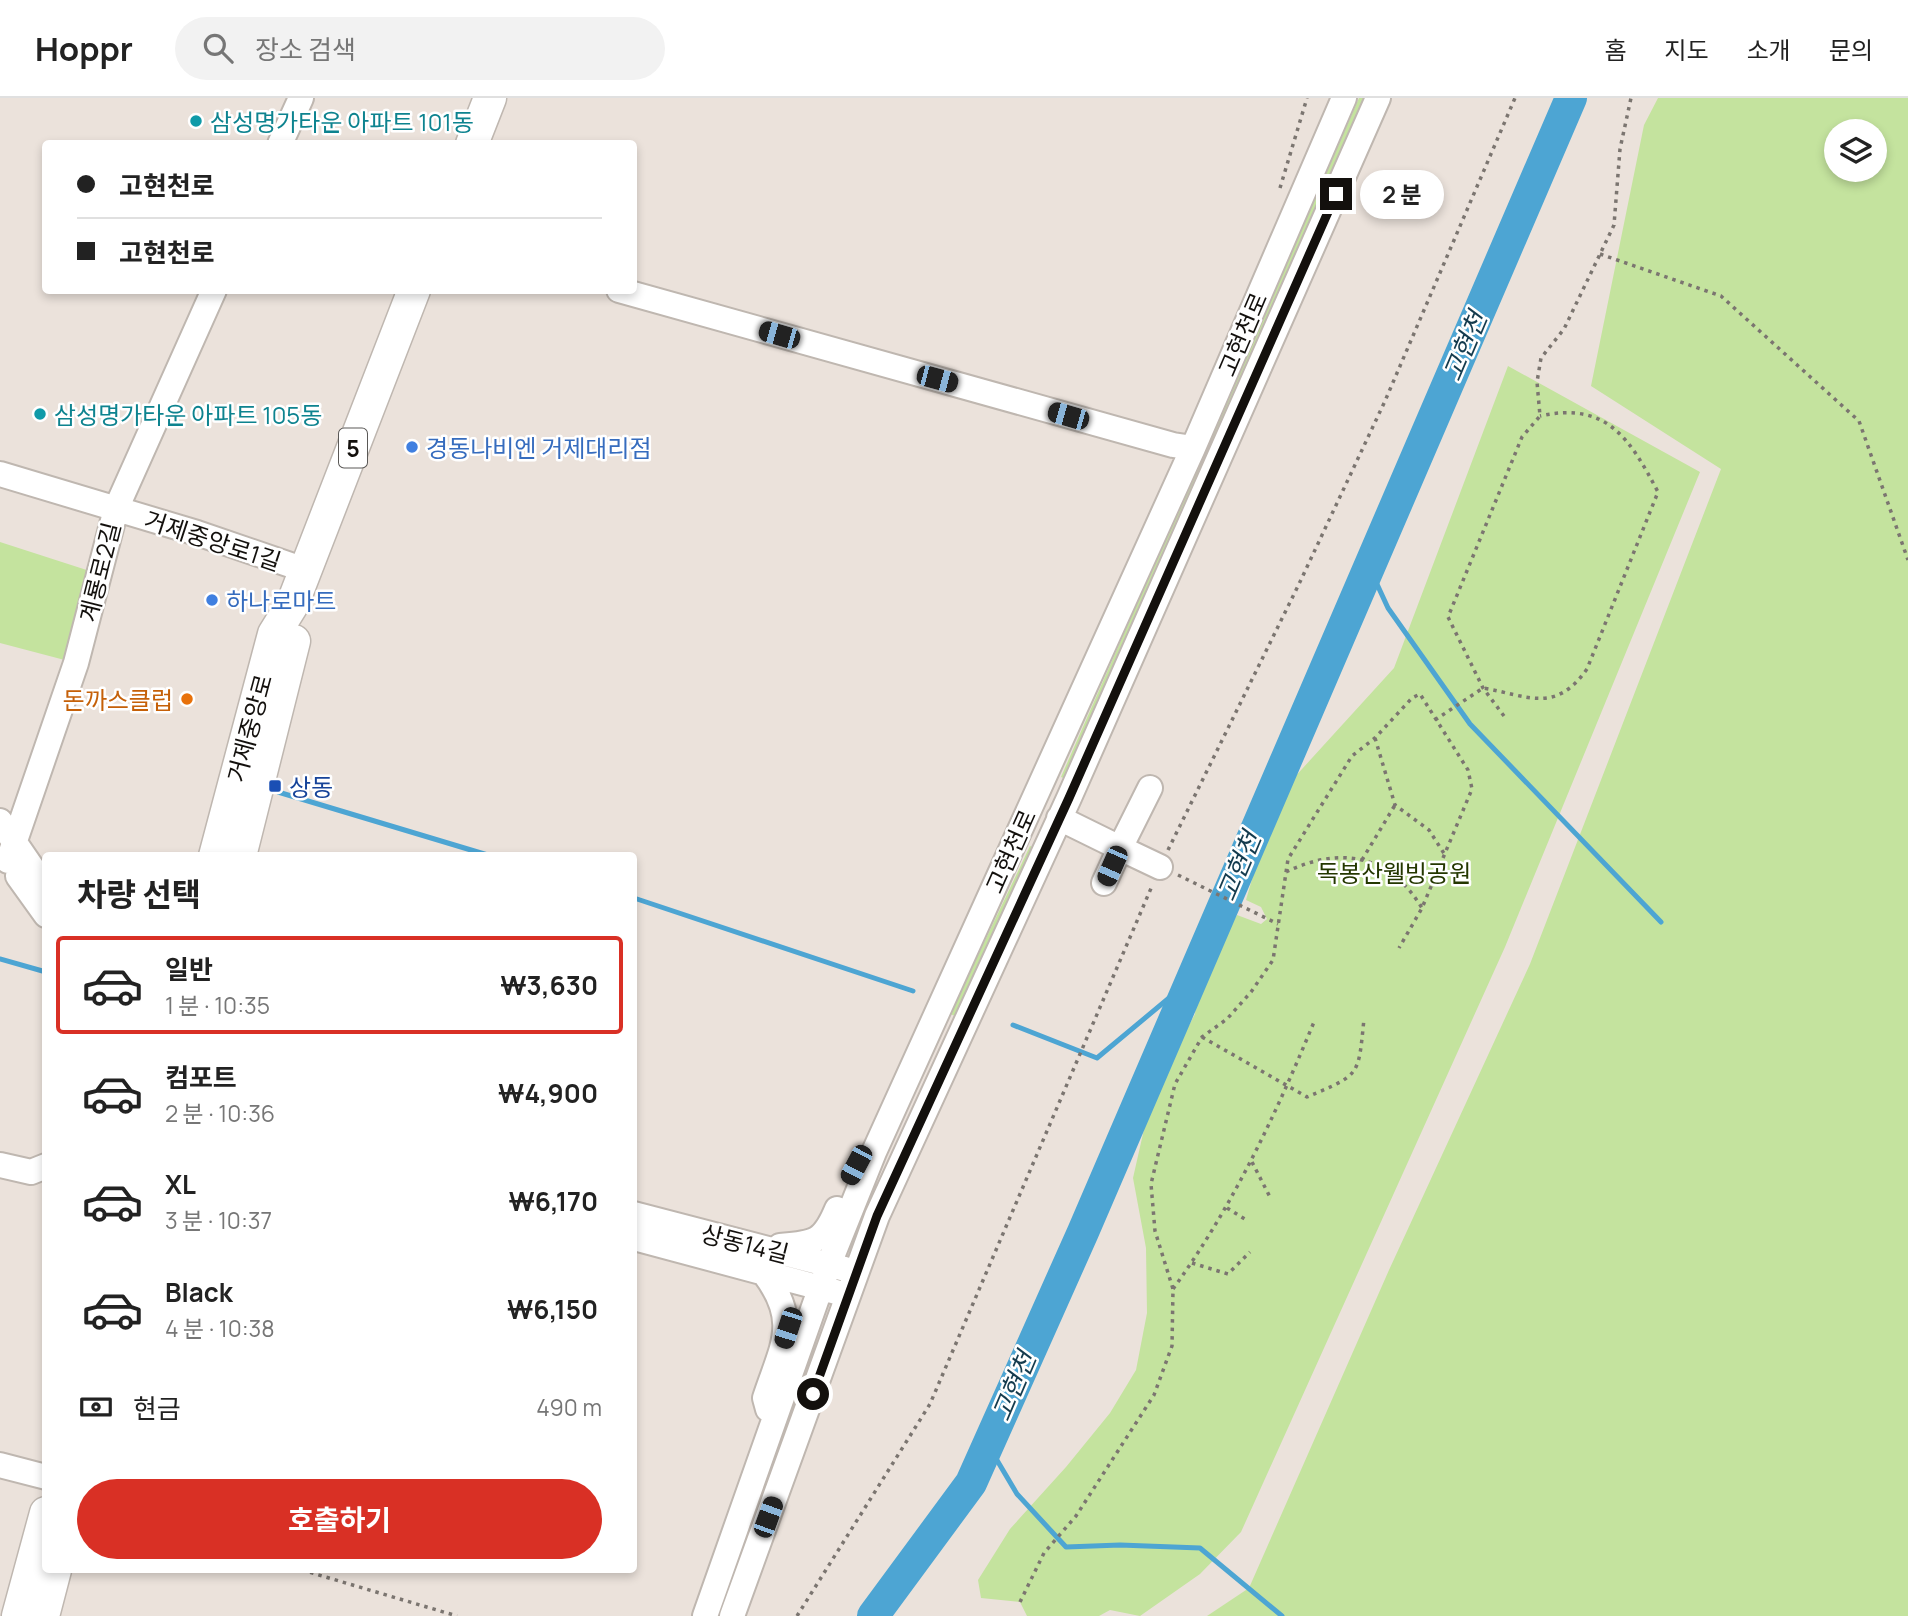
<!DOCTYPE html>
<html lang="ko">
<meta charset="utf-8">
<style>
body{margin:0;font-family:Manrope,"Noto Sans KR",sans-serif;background:#f2f2f2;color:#222;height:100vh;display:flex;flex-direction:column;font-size:26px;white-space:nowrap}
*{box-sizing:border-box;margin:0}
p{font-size:23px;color:#767676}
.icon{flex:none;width:38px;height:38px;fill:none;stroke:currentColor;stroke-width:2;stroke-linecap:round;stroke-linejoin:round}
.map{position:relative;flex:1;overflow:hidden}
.drawer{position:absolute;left:42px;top:754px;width:595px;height:721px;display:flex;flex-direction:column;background:#fff;border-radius:7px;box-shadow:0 4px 10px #0003}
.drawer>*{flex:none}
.guide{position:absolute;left:42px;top:42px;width:595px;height:154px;border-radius:7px;box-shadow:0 4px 10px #0003;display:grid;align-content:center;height:154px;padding:0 35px;background:#fff}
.controls{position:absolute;left:1824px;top:21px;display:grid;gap:14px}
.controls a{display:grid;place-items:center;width:63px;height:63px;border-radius:50%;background:#fff;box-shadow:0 4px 10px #0003;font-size:35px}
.end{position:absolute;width:32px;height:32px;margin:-16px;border:9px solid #13100d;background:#fff;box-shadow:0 0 0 4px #fff}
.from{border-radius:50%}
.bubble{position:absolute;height:49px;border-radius:24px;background:#fff;box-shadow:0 4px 10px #0003;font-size:23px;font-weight:700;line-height:49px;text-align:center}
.car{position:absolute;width:21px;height:42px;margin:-21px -10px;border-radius:9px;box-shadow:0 0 5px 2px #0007;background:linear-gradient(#222 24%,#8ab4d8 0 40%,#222 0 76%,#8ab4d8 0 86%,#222 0)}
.guide b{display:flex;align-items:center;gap:24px;height:66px;font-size:26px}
.guide b+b{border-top:2px solid #e0e0e0}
.guide i{width:18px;height:18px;background:#222}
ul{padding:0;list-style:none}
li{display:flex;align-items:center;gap:21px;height:98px;margin:0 14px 10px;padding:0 21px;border:4px solid transparent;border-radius:7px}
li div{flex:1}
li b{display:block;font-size:26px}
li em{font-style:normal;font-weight:700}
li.active{border-color:#d93025}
li>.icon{width:63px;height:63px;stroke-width:1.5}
h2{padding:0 35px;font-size:32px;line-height:84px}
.pay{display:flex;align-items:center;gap:18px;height:77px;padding:0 35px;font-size:26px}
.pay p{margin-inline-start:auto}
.cta{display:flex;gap:14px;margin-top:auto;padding:14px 35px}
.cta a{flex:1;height:80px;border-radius:42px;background:#d93025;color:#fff;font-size:28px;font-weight:700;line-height:80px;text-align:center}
header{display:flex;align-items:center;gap:42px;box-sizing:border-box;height:98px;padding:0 35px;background:#fff;border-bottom:2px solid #e0e0e0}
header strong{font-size:33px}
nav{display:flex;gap:38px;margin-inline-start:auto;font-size:24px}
.search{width:490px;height:63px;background:#f2f2f2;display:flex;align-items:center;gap:18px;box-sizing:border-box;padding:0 24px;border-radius:38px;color:#767676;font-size:26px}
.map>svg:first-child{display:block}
.green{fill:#c4e39e;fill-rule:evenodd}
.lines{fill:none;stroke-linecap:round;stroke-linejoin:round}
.stream{stroke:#4da5d3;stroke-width:5}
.river{stroke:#4da5d3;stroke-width:32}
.minor-casing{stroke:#bfb7b0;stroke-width:28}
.major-casing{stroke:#bfb7b0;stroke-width:35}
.path{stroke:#7b7570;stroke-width:3.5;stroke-dasharray:3.5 5;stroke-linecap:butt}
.minor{stroke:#fff;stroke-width:24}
.major{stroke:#fff;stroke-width:32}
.route{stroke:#13100d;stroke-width:9}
.culture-dot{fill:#0f9aa8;stroke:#fff;stroke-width:2.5}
.shop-dot{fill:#3f7fe0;stroke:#fff;stroke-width:2.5}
.food-dot{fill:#e8710a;stroke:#fff;stroke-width:2.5}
.transit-dot{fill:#1a4fb4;stroke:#fff;stroke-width:2.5}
.labels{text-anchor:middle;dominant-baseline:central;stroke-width:5;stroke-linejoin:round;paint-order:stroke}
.shield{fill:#fff;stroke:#5a5856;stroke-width:2}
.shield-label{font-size:23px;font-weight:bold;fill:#13100d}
.culture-label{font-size:24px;fill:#0d838f;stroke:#fff;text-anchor:start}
.street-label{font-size:24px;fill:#13100d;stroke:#fff}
.shop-label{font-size:24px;fill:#366cbe;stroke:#fff;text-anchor:start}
.food-label{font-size:24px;fill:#c56008;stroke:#fff;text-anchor:end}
.transit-label{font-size:24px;fill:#164399;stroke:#fff;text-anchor:start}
.park-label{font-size:24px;fill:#243700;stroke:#fff}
.water-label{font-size:26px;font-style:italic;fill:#143b4e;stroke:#fff}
</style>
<header>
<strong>Hoppr</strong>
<div class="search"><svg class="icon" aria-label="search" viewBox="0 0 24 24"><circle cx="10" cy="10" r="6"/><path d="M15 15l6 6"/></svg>장소 검색</div>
<nav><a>홈</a><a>지도</a><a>소개</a><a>문의</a></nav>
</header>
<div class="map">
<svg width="1908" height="1518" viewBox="0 0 1908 1518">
<rect width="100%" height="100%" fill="#ebe2db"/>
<!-- green -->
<path class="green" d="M1359,0H1368L1068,682L1061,679Z
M1658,0H1908V1518H1207L1249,1490L1389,1172L1530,866L1721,371L1591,288L1644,27ZM1836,33H1874V72H1836Z
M1508,268L1700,374L1505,849L1241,1434L1200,1476L1140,1518L1110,1512L1099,1518H1027L1020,1504L981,1500L978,1482L1010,1431L1066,1369L1110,1315L1136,1272L1147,1215L1146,1150L1133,1080L1147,1018L1170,963L1195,916L1197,890L1237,817L1261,826L1267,821L1261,809L1246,802L1266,733L1292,682L1394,570Z
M0,444L99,476L76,565L0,545Z
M1030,748L1037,751L958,919L950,916Z"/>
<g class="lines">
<!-- stream -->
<path class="stream" d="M1370,471L1388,510L1470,626L1661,824
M278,694L491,758
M634,800L913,893
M0,861L46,874
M1013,927L1097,960L1193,880
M988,1347L1017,1396L1066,1449L1120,1447L1200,1450L1282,1518"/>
<!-- river -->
<path class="river" d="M873,1518L971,1385L1083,1134L1571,0"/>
<!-- minor casing -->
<g class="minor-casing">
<path id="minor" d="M280,46L301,0
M619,192L1173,347L1193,350
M0,376L197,435L305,472
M1059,720L1120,750L1150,690
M0,723L46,790
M8,763L76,565L116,411L214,192
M18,778L46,817
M1104,785L1120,750L1160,769
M0,1067L31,1074L46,1068
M634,1116L845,1171
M634,1140L836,1194
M780,1148C814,1145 823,1145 837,1111
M764,1175C801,1224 782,1248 765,1300L768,1311
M0,1367L46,1379
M705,1518L829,1166L874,1054L1193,350L1344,0
M732,1518L877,1118L1069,700L1378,0"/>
</g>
<!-- major casing -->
<g class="major-casing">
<path id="major" d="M472,46L490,0
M215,758L274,536L292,507L414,192
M240,758L294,543
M18,1518L46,1415
M43,1518L55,1472"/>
</g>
<!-- path -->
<path class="path" d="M1280,90L1307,0
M1600,156L1721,198L1859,323L1908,462
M1504,618L1483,590L1448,519L1522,339L1540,318L1537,284L1541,260L1564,231L1614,127L1620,51L1631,0
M1435,622L1483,590C1529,598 1555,616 1587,571L1658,394C1630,341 1607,303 1540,318
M1375,640L1395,707L1429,732L1445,757
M1168,752L1299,486L1385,303L1515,0
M1362,762L1395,707
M1286,774C1340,748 1389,756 1422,810
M1178,777L1278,826
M1202,939L1307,999C1361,976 1358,979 1364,921
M1252,1064L1271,1101
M1227,1110L1248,1123
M1192,1165L1228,1176L1250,1154
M1173,1191C1233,1108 1275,1018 1314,924
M302,1472L457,1518
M1020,1504L1044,1455L1076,1418L1154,1297L1172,1248L1173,1191L1155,1133L1151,1086L1175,986L1202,939L1227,921L1251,894L1273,862L1288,761L1352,658L1375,640L1412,600L1420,596L1468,672L1472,691L1422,810L1399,850
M797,1518L930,1306L1152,788"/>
<!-- minor -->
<use href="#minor" class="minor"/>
<!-- major -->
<use href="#major" class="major"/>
</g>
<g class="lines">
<!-- route -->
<path class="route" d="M813,1296L877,1118L1069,700L1336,96"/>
</g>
<!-- markers -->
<g class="culture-dot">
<circle cx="196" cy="23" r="7"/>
<circle cx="40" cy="316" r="7"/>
</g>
<g class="shop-dot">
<circle cx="412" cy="349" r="7"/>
<circle cx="212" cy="502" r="7"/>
</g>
<circle class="food-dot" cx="187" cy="601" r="7"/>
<rect class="transit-dot" x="268" y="681" width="14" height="14" rx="3.5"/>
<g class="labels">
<!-- shield labels -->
<rect class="shield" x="339" y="330.5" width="28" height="39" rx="5"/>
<g class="shield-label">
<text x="353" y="350">5</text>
</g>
<!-- culture labels -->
<g class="culture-label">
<text x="210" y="23">삼성명가타운 아파트 101동</text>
<text x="54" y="316">삼성명가타운 아파트 105동</text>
</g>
<!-- street labels -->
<g class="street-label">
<text transform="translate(1242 236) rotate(-67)">고현천로</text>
<text transform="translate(213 442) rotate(18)">거제중앙로1길</text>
<text transform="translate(99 474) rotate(-76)">계룡로2길</text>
<text transform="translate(249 630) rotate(-75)">거제중앙로</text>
<text transform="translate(1010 753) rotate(-66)">고현천로</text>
<text transform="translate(745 1145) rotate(14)">상동14길</text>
</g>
<!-- shop labels -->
<g class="shop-label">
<text x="426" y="349">경동나비엔 거제대리점</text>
<text x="226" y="502">하나로마트</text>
</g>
<!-- food labels -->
<g class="food-label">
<text x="173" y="601">돈까스클럽</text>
</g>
<!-- transit labels -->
<g class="transit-label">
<text x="289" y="688">상동</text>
</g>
<!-- park labels -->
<g class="park-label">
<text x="1394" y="774">독봉산웰빙공원</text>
</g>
<!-- water labels -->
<g class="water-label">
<text transform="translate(1464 248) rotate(-67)">고현천</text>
<text transform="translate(1238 768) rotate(-67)">고현천</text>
<text transform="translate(1013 1288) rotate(-67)">고현천</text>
</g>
</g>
</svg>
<div class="controls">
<a><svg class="icon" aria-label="layers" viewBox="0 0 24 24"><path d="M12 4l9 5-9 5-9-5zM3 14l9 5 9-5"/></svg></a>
</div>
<i class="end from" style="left:813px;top:1296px"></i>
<i class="end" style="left:1336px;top:96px"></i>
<div class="bubble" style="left:1360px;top:72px;width:84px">2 분</div>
<i class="car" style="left:779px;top:237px;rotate:286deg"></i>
<i class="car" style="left:937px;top:281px;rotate:105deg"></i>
<i class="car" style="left:1068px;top:318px;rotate:286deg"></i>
<i class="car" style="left:1112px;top:768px;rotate:204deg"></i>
<i class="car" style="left:856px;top:1067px;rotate:208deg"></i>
<i class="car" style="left:788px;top:1230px;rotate:198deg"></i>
<i class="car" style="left:768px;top:1419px;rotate:20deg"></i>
<div class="guide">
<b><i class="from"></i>고현천로</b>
<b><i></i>고현천로</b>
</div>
<section class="drawer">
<h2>차량 선택</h2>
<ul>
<li class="active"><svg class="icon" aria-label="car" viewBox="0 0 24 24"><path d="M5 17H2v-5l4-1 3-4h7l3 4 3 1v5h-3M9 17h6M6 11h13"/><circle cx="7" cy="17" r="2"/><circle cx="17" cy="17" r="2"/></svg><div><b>일반</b><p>1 분 · 10:35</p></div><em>₩3,630</em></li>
<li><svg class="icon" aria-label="car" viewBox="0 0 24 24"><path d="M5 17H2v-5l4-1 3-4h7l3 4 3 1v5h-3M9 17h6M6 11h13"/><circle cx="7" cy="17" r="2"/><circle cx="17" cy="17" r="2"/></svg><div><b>컴포트</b><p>2 분 · 10:36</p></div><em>₩4,900</em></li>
<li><svg class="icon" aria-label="car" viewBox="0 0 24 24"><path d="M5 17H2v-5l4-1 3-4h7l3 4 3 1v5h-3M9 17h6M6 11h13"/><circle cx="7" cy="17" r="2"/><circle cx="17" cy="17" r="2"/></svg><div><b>XL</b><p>3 분 · 10:37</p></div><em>₩6,170</em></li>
<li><svg class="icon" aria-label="car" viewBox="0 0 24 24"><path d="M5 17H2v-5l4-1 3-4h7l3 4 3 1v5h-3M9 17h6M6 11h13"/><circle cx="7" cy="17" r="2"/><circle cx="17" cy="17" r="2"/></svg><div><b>Black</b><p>4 분 · 10:38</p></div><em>₩6,150</em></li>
</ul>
<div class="pay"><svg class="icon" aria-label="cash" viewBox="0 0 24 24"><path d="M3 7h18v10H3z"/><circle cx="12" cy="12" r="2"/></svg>현금<p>490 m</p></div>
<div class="cta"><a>호출하기</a></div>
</section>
</div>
